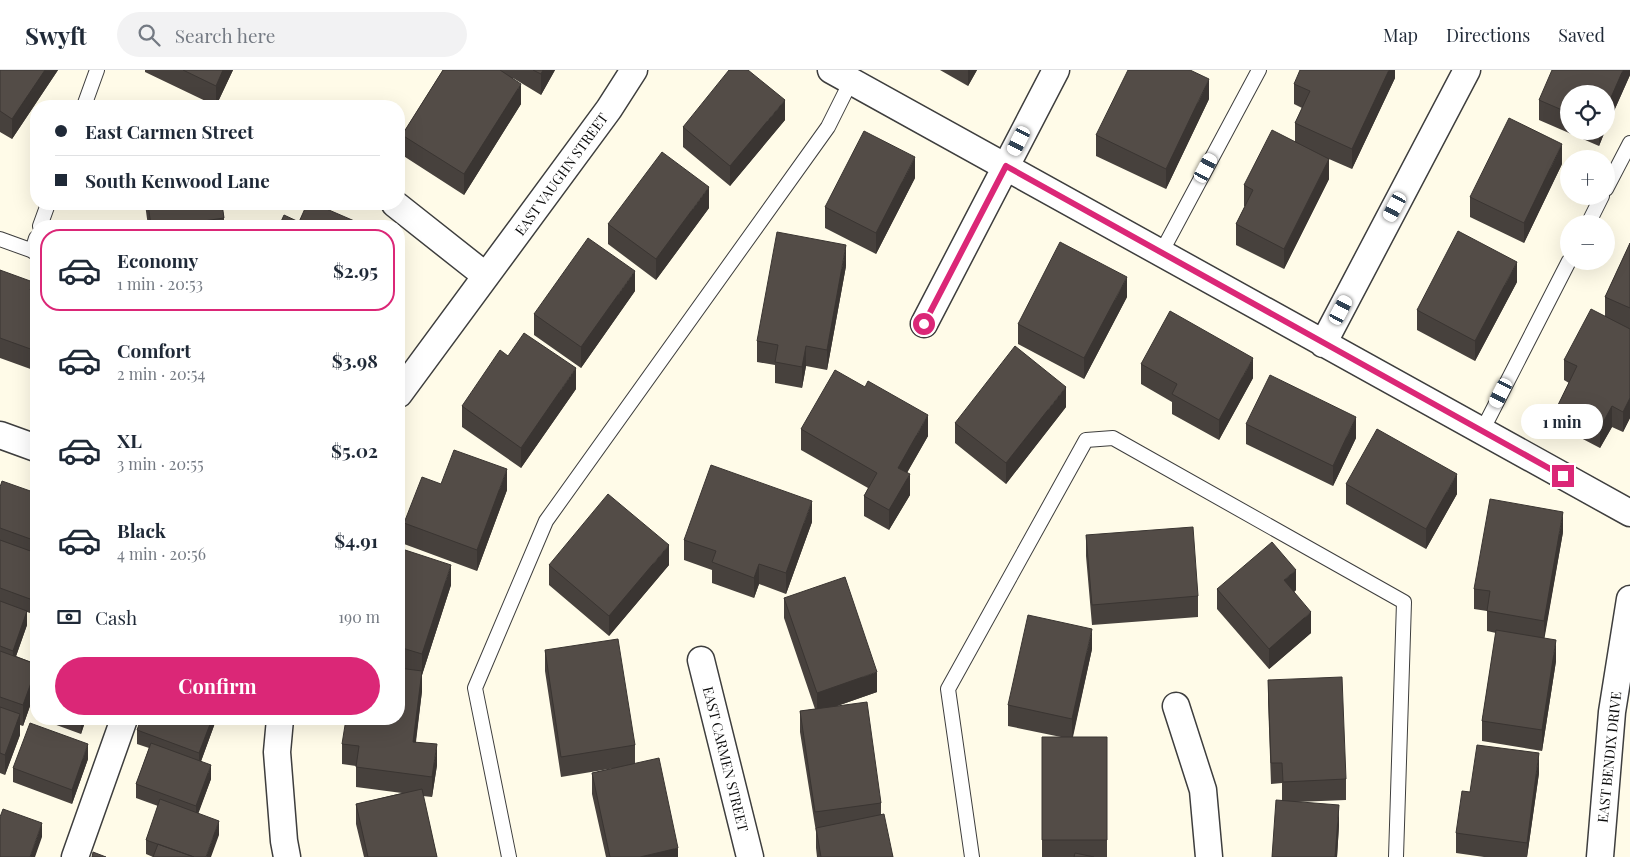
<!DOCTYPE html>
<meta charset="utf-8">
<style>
body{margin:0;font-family:"Playfair Display",serif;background:#f2f2f3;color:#1f2937;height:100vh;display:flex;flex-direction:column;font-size:19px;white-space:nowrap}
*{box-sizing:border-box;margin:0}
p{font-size:16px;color:#747a83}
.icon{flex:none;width:28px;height:28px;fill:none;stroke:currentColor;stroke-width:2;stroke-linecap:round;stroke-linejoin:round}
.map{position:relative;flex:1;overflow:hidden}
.sheet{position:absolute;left:30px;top:150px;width:375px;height:505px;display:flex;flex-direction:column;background:#fff;border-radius:20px;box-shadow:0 5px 20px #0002}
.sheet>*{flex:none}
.guide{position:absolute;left:30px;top:30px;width:375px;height:110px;border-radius:20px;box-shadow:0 5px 20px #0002;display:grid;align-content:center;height:110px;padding:0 25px;background:#fff}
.tools{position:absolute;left:1560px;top:15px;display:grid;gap:10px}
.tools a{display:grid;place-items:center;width:55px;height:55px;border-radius:50%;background:#fff;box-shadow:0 5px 20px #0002;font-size:25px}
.end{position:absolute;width:22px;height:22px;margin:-11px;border:6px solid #db2777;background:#fff;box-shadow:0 0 0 2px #fff}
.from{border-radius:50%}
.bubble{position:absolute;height:35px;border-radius:18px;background:#fff;box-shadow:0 5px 20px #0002;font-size:16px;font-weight:700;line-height:35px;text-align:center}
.car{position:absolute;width:15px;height:30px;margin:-15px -8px;border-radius:6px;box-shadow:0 0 4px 1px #0007;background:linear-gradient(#fff 24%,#345 0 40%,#fff 0 76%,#345 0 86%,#fff 0)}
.guide b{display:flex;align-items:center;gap:18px;height:48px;font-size:19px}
.guide b+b{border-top:1px solid #e0e1e3}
.guide i{width:12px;height:12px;background:#1f2937}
ul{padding:9px 0 0;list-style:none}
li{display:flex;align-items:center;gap:15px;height:82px;margin:0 10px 8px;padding:0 15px;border:2px solid transparent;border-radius:20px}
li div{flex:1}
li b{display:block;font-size:19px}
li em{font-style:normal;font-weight:700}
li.on{border-color:#db2777}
li>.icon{width:45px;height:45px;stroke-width:1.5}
.pay{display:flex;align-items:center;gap:12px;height:55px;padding:0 25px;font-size:19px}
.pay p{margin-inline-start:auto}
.cta{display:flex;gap:10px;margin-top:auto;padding:10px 25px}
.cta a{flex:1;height:58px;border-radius:30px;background:#db2777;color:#fff;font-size:20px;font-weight:700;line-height:58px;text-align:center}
header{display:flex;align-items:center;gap:30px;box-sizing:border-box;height:70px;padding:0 25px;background:#fff;border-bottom:1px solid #e0e1e3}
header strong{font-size:24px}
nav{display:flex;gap:28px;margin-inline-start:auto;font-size:18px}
.search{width:350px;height:45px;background:#f2f2f3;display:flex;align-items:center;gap:12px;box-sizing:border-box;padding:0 18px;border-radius:28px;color:#747a83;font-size:19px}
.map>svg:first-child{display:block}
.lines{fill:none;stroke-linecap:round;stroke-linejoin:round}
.lane-casing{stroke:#3e3e3e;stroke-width:16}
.street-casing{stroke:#3e3e3e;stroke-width:29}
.lane{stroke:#fff;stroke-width:14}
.street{stroke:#fff;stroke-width:26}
.wall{fill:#47413d}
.shaded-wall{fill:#3a3532}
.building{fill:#534c47;stroke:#3a3532}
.route{stroke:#db2777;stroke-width:6}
.labels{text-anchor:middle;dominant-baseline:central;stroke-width:5;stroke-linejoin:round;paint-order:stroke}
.street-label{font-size:14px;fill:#0b0b0b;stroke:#fff}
</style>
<header>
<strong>Swyft</strong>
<div class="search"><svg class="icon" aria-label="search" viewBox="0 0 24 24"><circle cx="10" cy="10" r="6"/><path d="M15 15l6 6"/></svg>Search here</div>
<nav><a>Map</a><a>Directions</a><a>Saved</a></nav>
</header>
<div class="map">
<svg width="1630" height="787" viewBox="0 0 1630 787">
<rect width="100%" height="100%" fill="#fffbe8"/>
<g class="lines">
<!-- lane casing -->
<g class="lane-casing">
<path id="lane" d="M84,36L97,0
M1606,119L1630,73
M1588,154L1602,126
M40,156L48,134
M0,169L36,182
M32,181L36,168
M1161,183L1259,0
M1482,361L1569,191
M509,787L475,618L546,451L828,57L853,7
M972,787L948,619L1086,370L1113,368L1404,532L1396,787"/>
</g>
<!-- street casing -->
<g class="street-casing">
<path id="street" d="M831,0L1630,443
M395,134L486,206
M924,254L1056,0
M1323,274L1467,0
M399,324L609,39L634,0
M0,365L36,378
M701,590L750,787
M1176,636L1203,720L1209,787
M280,649L277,682L284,771L287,787
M75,787L124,649
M1600,787L1612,642L1630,529"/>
</g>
<!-- lane -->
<use href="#lane" class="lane"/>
<!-- street -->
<use href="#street" class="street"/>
</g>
<!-- wall -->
<path class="wall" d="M0,0H58L12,69L0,62Z
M145,0H233L216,36L145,2Z
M443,0H555L541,25L513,8L521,34L464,125L402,85V65Z
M940,0H977L968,16Z
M1395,0V8L1352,99L1329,89V109L1284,199L1236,175V154L1245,136H1244V115L1295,72V53L1302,38L1294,34V14Z
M1630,0V5L1606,59V24H1569V61H1605L1599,76L1539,50V30Z
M1209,29L1166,119L1096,86V65Z
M785,50L730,116L683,77V57Z
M1562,94L1524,173L1470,147V127Z
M915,108L876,184L825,158V137Z
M145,134H222L224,148V156H148Z
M709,138L656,210L608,174V154Z
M1630,173V259L1621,254L1630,259V348L1623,362L1612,357L1600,378L1558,356V335L1569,313L1564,310V290L1605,247V227Z
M846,196L827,300L806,296L802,318L775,313V295L757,292V271Z
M0,200L33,221L36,222V301L0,288Z
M1517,212L1475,291L1417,260V240Z
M635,221L581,298L534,265V244Z
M1127,227L1084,309L1018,274V254Z
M1141,294L1253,308L1219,370L1172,344V332L1141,314Z
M576,319L521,398L462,357V336Z
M1066,337L1006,414L955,373V353Z
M1246,354L1356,368L1333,416L1246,374Z
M801,359L928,366L907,403L910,425L889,460L864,446V426L868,418L801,380Z
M441,414L507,420L477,501L404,474V453Z
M1346,414L1457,424L1426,479L1346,434Z
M0,417L36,423V525L30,543L27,542V555L16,586L36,594V619L23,656L20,655V665L5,705L0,703Z
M812,452L786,524L759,514L754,528L712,513V500L684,490V470Z
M1563,462L1544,568L1556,591L1542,681L1482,671V651L1496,563L1487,561V541L1474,539V519Z
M1086,465L1198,526V547L1092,555L1086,486Z
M399,478L451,515L422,605V621L416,672L437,695L432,727L423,726L437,787H364L356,754V734L402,723L356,717V696L342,694V674L401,598L399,597Z
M549,495H669L609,566L549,515Z
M1217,519L1296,520L1294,522L1311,563L1269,599L1217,539Z
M784,528L877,622L837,636L881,733V745L893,787H817L816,778V762L800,662V641L815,639L784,548Z
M1092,579L1073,667H1107V787H1042V667H1061L1008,656V635Z
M545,580L635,675V694L678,787H606L592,724V703L615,698L561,707L545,601Z
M1268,610L1346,709V730L1296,732L1339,755L1337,787H1272L1282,731V713L1271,714L1268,631Z
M36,625V647L34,646V632Z
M40,649H86L81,664Z
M215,649V653L201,691L211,709L198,743L219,765L153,787L146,784V770L158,736L136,728V714L149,678L137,674V660Z
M88,689L72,734L13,712V698Z
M1539,703L1527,787H1484L1456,783V763L1470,722Z"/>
<!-- shaded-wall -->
<path class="shaded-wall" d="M45,0H58L12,69V49Z
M223,0H233L216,36V16Z
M543,0H555L541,25V4Z
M968,0H977L968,16Z
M1389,0H1395V8L1352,99V79Z
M1623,0H1630V5L1606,59V39Z
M1209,9V29L1166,119V99Z
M521,14V34L464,125V104Z
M785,30V50L730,116V96Z
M1599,61H1605L1599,76Z
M1562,74V94L1524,173V153Z
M915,87V108L876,184V163Z
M1329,89V109L1284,199V179Z
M709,117V138L656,210V189Z
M846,175V196L827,300V280Z
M1517,192V212L1475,291V271Z
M635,201V221L581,298V277Z
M1127,207V227L1084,309V288Z
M33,212V232L30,220Z
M806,276V296L802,318V297Z
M1253,288V308L1219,370V350Z
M576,298V319L521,398V378Z
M1066,317V337L1006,414V393Z
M1630,328V348L1623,362V342Z
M1612,336V357L1600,378V358Z
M928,345V366L898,418V398Z
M1356,347V368L1333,416V396Z
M507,399V420L477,501V480Z
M910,404V425L889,460V440Z
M1457,404V424L1426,479V459Z
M812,431V452L786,524V503Z
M1563,442V462L1544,571V551Z
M669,475V495L609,566V546Z
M759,494V514L754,528V508Z
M451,495V515L422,605V621L413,692V672L422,601V584Z
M1296,500V520L1284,531V510Z
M36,511V525L30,543V529Z
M27,541V555L13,595V581Z
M1311,542V563L1269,599V579Z
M1092,559V579L1072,669V649Z
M1556,570V591L1542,681V660Z
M36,599V619L23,656V635Z
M877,602V622L817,643V623Z
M20,644V665L5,705V685Z
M81,649H86L81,664Z
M212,649H215V653L199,697V683Z
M88,674V689L72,734V720Z
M437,674V695L432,727V707Z
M1539,683V703L1527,787V773Z
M211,695V709L196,750V736Z
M1339,735V755L1337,787H1335Z
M219,751V765L211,787H206Z
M42,753V767L35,787H30Z
M678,778V787H640Z"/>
<!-- building -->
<path class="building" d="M0,0H45L12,49L0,41Z
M183,0H223L216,16Z
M443,0H500L521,14L464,104L402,65Z
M533,0H543L541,4Z
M729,0H748L785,30L730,96L683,57Z
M1128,0H1190L1209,9L1166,99L1096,65Z
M1300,0H1389L1352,79L1295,53L1310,21L1294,14Z
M1552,0H1623L1606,39V24H1569V43L1539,30Z
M1509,48L1562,74L1524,153L1470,127Z
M1272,60L1329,89L1284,179L1236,154L1253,120L1244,115Z
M864,61L915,87L876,163L825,137Z
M662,82L709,117L656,189L608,154Z
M148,134H222L224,148L190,153V156H151Z
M307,134H315L366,156H279L284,145L299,152Z
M1458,161L1517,192L1475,271L1417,240Z
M777,162L846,175L827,280L806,276L802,297L775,292L778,275L757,271Z
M588,168L635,201L581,277L534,244Z
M1060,172L1127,207L1084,288L1018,254Z
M1630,173V238L1605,227Z
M0,200L33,212L30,220L36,222V281L0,268Z
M1591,239L1630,259V328L1623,342L1612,336L1600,358L1558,335L1577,296L1564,290Z
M1170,241L1253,288L1219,350L1172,324L1177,314L1141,294Z
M524,263L576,298L521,378L462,336L500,280L508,286Z
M1015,276L1066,317L1006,393L955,353Z
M835,300L865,317L868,311L928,345L898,398L910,404L889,440L864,426L877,403L801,359Z
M1270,305L1356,347L1333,396L1246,354Z
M1377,359L1457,404L1426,459L1346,414Z
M454,380L507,399L477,480L404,453L422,407L441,414Z
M711,395L812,431L786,503L759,494L754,508L712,492L716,481L684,470Z
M2,411L36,423V471L0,458V417Z
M608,424L669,475L609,546L549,495Z
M1490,429L1563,442L1544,551L1487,541L1490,521L1474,519Z
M1193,457L1198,526L1092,535L1086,465Z
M0,470L36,483V511L30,529L0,518Z
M1272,472L1296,500L1284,510L1311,542L1269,579L1217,519Z
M399,478L451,495L422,584L399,577Z
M845,507L877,602L817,623L784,528Z
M0,531L27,541L13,581L0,576Z
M1028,545L1092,559L1072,649L1008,635Z
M1496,560L1556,570L1542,660L1482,651Z
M618,569L635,675L561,687L545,580Z
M0,581L36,594V599L23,635L0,627Z
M399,598L422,601L413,672L437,674L432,707L356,697L359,676L342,674L346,649H399Z
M1342,607L1346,709L1283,712L1282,693H1271L1268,610Z
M36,625V633L34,632Z
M867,632L881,733L815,742L800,641Z
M0,637L20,644L5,685L0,683Z
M141,649H212L199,683L137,660Z
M30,653L88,674L72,720L13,698Z
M1042,667H1107V770H1042Z
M151,673L211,695L196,736L136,714Z
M1477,675L1539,683L1527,773L1456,763L1462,721L1470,722Z
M659,688L678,778L640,787H610L592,703Z
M422,719L437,787H368L356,734Z
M160,729L219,751L206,787H194L146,770Z
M1276,730L1339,735L1335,787H1272Z
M3,739L42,753L30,787H0V747Z
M884,744L893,787H821L816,758Z
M158,774L194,787H153Z
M93,782L106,787H92Z
M1075,783L1094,787H1074Z"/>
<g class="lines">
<!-- route -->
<path class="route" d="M924,254L1006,96L1563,406"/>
</g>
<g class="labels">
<!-- street labels -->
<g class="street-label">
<text transform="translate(561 104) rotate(-54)">EAST VAUGHN STREET</text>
<text transform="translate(1609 687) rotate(-84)">EAST BENDIX DRIVE</text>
<text transform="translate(726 689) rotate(76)">EAST CARMEN STREET</text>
</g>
</g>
</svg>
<div class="tools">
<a><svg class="icon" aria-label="locate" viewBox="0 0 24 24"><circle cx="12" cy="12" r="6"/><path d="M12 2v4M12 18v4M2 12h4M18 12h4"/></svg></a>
<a>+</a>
<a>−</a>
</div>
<i class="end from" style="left:924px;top:254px"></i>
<i class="end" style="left:1563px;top:406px"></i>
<div class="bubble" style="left:1521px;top:334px;width:82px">1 min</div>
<i class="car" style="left:1019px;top:71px;rotate:207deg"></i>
<i class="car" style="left:1206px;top:98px;rotate:28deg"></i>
<i class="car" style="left:1395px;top:137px;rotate:208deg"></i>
<i class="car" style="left:1341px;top:240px;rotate:28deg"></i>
<i class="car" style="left:1501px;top:323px;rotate:207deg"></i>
<div class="guide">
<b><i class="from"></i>East Carmen Street</b>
<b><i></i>South Kenwood Lane</b>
</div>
<section class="sheet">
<ul>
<li class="on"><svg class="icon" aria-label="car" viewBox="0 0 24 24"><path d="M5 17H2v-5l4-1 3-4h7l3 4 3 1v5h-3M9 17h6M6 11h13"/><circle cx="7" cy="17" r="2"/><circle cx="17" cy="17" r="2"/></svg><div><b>Economy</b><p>1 min · 20:53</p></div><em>$2.95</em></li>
<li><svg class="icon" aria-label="car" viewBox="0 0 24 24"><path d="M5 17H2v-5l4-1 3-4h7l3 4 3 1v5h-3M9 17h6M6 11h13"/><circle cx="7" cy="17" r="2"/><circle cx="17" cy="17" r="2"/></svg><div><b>Comfort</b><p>2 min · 20:54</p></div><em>$3.98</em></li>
<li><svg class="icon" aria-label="car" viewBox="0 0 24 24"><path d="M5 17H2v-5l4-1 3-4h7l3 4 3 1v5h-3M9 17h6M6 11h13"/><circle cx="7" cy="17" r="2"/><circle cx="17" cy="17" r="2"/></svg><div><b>XL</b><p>3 min · 20:55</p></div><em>$5.02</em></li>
<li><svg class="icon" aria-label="car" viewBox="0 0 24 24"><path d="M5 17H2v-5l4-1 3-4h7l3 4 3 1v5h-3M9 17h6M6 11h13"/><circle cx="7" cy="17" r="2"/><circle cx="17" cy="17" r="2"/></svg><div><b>Black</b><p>4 min · 20:56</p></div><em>$4.91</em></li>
</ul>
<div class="pay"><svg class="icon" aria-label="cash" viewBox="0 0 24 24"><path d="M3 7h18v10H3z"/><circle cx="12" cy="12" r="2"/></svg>Cash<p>190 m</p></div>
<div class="cta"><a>Confirm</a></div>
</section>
</div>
